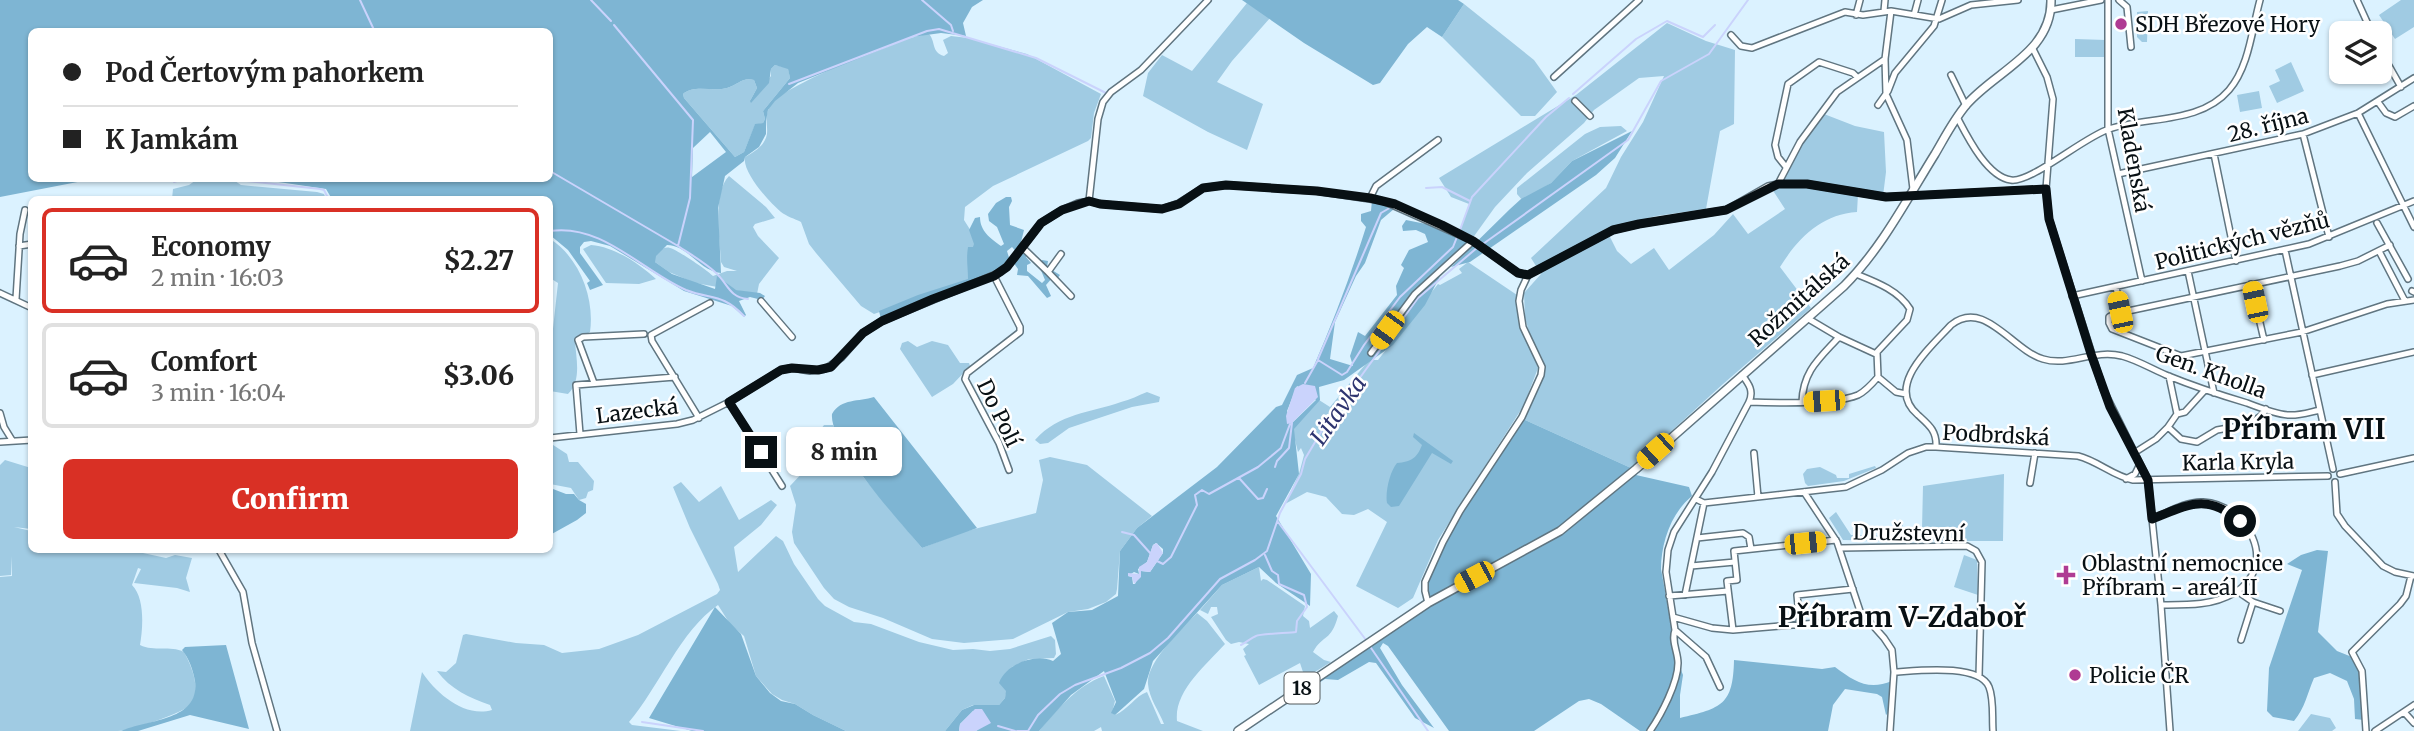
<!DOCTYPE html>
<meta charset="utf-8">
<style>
body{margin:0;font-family:Merriweather,serif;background:#f2f2f2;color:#222;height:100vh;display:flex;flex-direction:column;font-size:26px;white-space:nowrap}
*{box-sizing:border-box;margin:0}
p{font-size:23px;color:#767676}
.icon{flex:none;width:38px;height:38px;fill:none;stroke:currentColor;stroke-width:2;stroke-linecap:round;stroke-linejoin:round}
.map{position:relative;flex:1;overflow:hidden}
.drawer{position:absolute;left:28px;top:196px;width:525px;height:357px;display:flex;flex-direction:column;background:#fff;border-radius:10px;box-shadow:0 2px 5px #0004}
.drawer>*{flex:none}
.top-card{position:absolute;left:28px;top:28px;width:525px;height:154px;border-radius:10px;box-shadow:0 2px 5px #0004;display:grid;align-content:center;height:154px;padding:0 35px;background:#fff}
.fabs{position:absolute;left:2329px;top:21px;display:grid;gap:14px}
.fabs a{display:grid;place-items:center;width:63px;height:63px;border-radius:10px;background:#fff;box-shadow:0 2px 5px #0004;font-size:35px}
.end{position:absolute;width:32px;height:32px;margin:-16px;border:9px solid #081014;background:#fff;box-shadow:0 0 0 4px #fff}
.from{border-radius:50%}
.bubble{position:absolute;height:49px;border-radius:10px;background:#fff;box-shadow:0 2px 5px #0004;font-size:23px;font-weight:800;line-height:49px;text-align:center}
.car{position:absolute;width:21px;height:42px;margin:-21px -10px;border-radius:9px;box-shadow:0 0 5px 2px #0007;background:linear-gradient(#f5c518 24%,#345 0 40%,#f5c518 0 76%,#345 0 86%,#f5c518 0)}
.top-card b{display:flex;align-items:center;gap:24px;height:66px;font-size:26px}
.top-card b+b{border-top:2px solid #e0e0e0}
.top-card i{width:18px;height:18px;background:#222}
ul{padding:12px 0 0;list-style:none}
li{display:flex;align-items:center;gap:21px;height:105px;margin:0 14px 10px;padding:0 21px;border:4px solid #e0e0e0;border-radius:10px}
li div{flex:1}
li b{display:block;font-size:26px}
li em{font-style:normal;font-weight:800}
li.active{border-color:#d93025}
li>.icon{width:63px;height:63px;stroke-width:1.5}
.cta{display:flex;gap:14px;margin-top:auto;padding:14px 35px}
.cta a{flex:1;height:80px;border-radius:10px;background:#d93025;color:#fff;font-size:28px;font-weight:800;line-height:80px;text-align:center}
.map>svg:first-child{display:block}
.green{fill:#a0cbe3}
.forest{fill:#7eb5d3;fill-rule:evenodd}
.water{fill:#cad3fc}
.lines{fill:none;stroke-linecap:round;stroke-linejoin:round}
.stream{stroke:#cad3fc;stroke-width:2}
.minor-casing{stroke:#607580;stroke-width:8}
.major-casing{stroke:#607580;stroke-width:10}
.minor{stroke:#fff;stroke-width:5}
.major{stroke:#fff;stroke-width:7}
.route{stroke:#081014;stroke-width:9}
.poi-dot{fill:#af3b93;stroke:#fff;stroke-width:2.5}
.labels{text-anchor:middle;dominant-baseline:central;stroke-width:5;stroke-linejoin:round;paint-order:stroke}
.shield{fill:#fff;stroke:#52585a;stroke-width:2}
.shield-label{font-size:19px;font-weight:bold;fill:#081014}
.poi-label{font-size:21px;fill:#081014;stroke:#fff;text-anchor:start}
.street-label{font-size:21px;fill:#081014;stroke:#fff}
.water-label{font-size:23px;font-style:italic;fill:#2e3570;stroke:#fff}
.district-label{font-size:28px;font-weight:bold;fill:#081014;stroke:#fff}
</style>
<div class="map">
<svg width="2414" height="731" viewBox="0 0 2414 731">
<rect width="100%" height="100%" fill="#dbf2ff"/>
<!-- green -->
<path class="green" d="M2401,0H2414V27L2395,39L2379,15Z
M1247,3L1270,18L1232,61L1217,82L1263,104L1247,150L1208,132L1143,96L1148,73L1162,55L1192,71Z
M1464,4L1534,60L1557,92L1535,116H1521L1442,37Z
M2148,11L2147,42H2142L2137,37V12Z
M1667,23L1706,41L1735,50L1734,124L1720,131L1706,209L1656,216L1606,229L1617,251L1631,264L1654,248L1669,270L1714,235L1733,214L1748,234L1785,209L1770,186L1778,183L1800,142L1824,114L1855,126L1884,132L1886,172L1883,196L1858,194L1857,212C1822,214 1798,238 1780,267L1811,308L1723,384L1631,468L1523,419L1545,373L1543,360L1530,335L1525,318L1524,293L1541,274L1531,258L1606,188L1621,157L1643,122L1664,76L1639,78L1594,110L1584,123L1527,173L1495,207L1472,239L1459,233L1469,204L1451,197L1439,178L1576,95Z
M929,34C936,42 931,52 944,56L948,53L943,40L951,36L968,38L1027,54L1101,94L1094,113L1091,138L1088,141L993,186L965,207L964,220L976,239L971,280L874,314L861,306L816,253L809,244L801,222C795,219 786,216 781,212C769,202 742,172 745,157C786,135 753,123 775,100C793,83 905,35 929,34Z
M2075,39L2106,40L2105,57H2075Z
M2291,62L2304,91L2277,103L2269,86L2280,81L2275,70Z
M775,65L788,68L790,78L763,111L765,119L763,123L755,125L744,152L735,157L684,98L683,94C694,84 713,92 727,88C738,85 742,77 754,80L757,88L750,101L771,76V69Z
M2259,91L2262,108L2240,112L2237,95Z
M1621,126L1627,131L1572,161L1551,183L1523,201L1517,194V188L1585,134L1600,127Z
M729,176L766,207L775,218L755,224L753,227L758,236L779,258L759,284L757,294L695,283L669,272L655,262V256C659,252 663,246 670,248C676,249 707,270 713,276L727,271H737L724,267L721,262C720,240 712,193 729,176Z
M199,178L232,179L241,185L317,192L324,194L326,199H172L173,189L189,185Z
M550,239C579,257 595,298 590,332L575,341C576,358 582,381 568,394L550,391V356L558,283L550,278Z
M591,245C615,247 638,263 656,279L639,284L606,283L583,249Z
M1468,262L1517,295L1520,320L1538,368L1524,405L1438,540L1413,598L1398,608L1356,586L1387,522L1368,509L1354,515L1342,514L1326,497L1307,492L1285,504L1299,474L1304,455L1301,448L1298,452L1292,428L1319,400L1330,407L1369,360H1378L1438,284L1440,285L1462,273L1459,269Z
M908,341L917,347L932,341L948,345L960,363H969L970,366L953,384L932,397L900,349L902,343Z
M1147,392L1160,397L1159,402L1132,407L1069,428L1048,443L1040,444L1035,440C1059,413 1090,413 1121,402C1130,400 1139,395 1147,392Z
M824,425H833L864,478L922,548L963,532L1036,513L1043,480L1039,460L1050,457L1087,465L1152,516L1137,528L1120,551L1117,589L1116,594L1106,602L1088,609L1068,612L1013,639L964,643L932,639L883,618L849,607L834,599L824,588L794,543L792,532L796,505L790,486L806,469L799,459Z
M550,443L567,454L569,462H578L594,481L593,490L588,492L586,498L579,500L571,488L550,484Z
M5,460L31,468V529L14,527L31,531L32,550H129L166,558L175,555L192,558L186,578L190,592L177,588L134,583L141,569L138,568L132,585C145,598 143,628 140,645C154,652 170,645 184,652C191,665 201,688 192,703C186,713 130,730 118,731C79,731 39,731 0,731V577L12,576L11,556V575L0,576V465Z
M1875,466L1876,468L1844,481L1808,486L1805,483L1803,474L1807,469L1820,467L1836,475L1837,478H1849V474Z
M2004,474L2003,541H1922V537H1927V531L1922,529L1923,486Z
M681,482L699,502L721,486L739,520L771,500L777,505L761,525L734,547L738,572L776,536L783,541L794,564L818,599L825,606L854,622L871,624L919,642L953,650L973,649L990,651L1010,649L1051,636L1055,640L1056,654L1054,658L1029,659L1012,667L1005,698L999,705H973L962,710L945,731H846L813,715L795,704L782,700L772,694L756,676L744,636L730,624L718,605C680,631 659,687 629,722L632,725L681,731H410L422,672C436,693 464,718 492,710L490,705C470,698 450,689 437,671L446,672L456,663L463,635L466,634L516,643L544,645L562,653L599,649L638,635L717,594L720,590L718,584L690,528L673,487Z
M1836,512L1851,535L1895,536L1900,532L1899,524L1903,522L1902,541L1843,540L1829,518Z
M1964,555L1977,560L1978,595L1954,587Z
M1259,567L1261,581L1263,579L1267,580L1305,606L1303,616L1309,621L1310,628L1334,611L1338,616C1331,642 1323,634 1313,652L1324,660L1331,662L1305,678L1300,663L1259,685L1244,656L1246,655L1243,649L1249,644L1239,642L1231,644L1226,640L1211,617L1218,614L1217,607H1211L1208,614L1200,610L1222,585Z
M1197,613L1207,621L1225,644C1206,665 1174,691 1177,721L1203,731H1102L1101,727L1094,731H1039C1058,709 1076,686 1104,676L1115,701L1112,713L1115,715C1128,710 1135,696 1147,692L1161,724H1164C1159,711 1149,698 1148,684C1146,662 1183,628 1197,613Z
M2311,714L2330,718L2336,728L2332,731H2298Z"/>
<!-- forest -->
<path class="forest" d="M0,0H983L972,7L963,23L966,36L941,33L912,37L798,83L775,101L768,110L766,121V134L759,147L745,157L744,161L725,176L718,208L721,273C699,271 688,245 667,245L656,256L655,262L672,274L715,289L717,276L736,290L760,293L765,296L762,300L750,297L739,301L746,315L744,317L732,306L684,291L610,246L591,241L584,242L580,247V253L603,285L590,290L587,283L590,281L568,250L550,235V200L332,199L326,189L258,179L550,178V32H32V178L93,179L0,197ZM775,65L788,69L790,78L763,111L765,119L763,123L755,124L744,152L735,157L684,98L683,94C694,84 713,92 727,88C738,85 742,77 754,80L757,88L750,101L751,103L769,83L771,69ZM710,132L726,152L692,177L693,148Z
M1242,0H1458L1464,4L1442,37L1427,27L1408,44L1380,83L1373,85L1304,43Z
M1632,131L1615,158L1596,175L1470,262L1451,267L1510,209L1521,199L1551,183L1572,161Z
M1006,197H1011L1012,201L1009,207L1010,225L1024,230L1020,246L1029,252L1026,257L1031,263L1027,265V271L1042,283L1045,280L1040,268L1042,260L1048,261L1047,267L1060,275L1057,279L1053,277L1046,285L1051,296L1047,298L1028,276L1017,275L1018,269L1013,262L1019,255L1012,247L1007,251L1010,261L998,272L881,319L879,311L918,295L968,279C968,267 966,259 968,247H973L974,244L969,230L975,218L980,217C980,231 990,238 1001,246L1004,244L997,227L989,221L988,214L996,203Z
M1377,197L1393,201L1394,209L1381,220L1365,263L1356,276L1335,322L1330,359L1353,366L1350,356L1358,332L1365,336L1397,295L1396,286L1404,268L1401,265L1409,250L1428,242L1425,234L1416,230L1403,231L1402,226L1406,220L1426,224L1435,222L1470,240L1447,263L1425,305L1393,345L1344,380L1319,387L1320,400L1294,429L1299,474L1276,516L1311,574L1310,606L1276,583L1259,567L1222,585L1153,661L1144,689L1115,715L1111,713L1116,702L1104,671L1071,695L1039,731H976L981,727L973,711L960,724L959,731H945L962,710L974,705H999L1005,698L1006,691L999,683C1006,664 1035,653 1053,661L1061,654L1052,623L1068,612L1092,610L1118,596L1120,551L1137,528L1217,467L1276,407L1282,405L1297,375L1313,368C1333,322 1351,275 1366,227L1361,221V214L1371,211L1372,200ZM1297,386L1316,400L1292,423L1287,411ZM1156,543L1163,549V553L1150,572L1141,571L1135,584H1133L1132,577L1128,576L1134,572L1139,574L1138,569L1147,562L1153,545Z
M874,397L977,528L922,548C901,523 829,444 832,414C841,398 859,402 874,397Z
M1523,419L1631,468L1561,528L1542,539L1474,572L1430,598C1424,592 1426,585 1428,578L1457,521Z
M1414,433L1453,461L1451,464L1432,453L1399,506L1391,507L1387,503C1385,492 1390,471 1397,463C1411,462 1417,458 1422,445L1413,437Z
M1636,475L1689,487L1692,496C1671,513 1661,543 1661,569L1678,662L1683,675L1680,695V718C1722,708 1733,705 1734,660L1822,669L1835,667C1854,681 1868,691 1892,681L1891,710L1886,715L1882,697L1877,694L1845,689L1833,705L1828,731H1640L1601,704L1589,699L1579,701L1534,731H1449L1388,646L1383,643L1380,648L1402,685L1434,728L1415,718L1376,663L1369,662L1338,680L1325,679L1283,706L1306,688L1428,605L1559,534L1573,525L1630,476Z
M553,489L566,494H574L579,500L586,504V513L577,520L550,535V492Z
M2317,550L2328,551L2318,632L2337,651L2352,657L2361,670L2364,720L2355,719L2354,699L2347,681L2330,673L2314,678C2307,694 2305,708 2294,721L2273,717L2267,711L2269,668L2302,570L2287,564L2301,555Z
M715,607L741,634L756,676L770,693L781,701L795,704L813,715L846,731H692L649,718Z
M226,645L249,729L190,715L138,731H121C149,719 200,721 195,681C193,670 189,658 182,650L185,647Z"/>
<!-- water -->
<path class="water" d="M1303,384L1315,386L1318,397L1292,423L1287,424L1286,416L1295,388Z
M1157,543L1163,553L1150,572L1141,571V577L1134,584L1132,577L1128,576V573L1139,574V567L1147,562L1153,545Z
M975,709H982L991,723L976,731H959L960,724Z"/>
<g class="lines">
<!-- stream -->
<path class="stream" d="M360,0L375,32
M591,0L611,21
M922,0L951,25L953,31
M614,25L693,120L690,198L678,246C690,254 704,262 715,272C728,283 728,297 748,299
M789,84L927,31L939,29L1036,58L1106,93
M1573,94L1636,39L1667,21L1703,37L1715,25
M550,171L678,246
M241,178L247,181L320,189L324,190L329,200
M174,182L186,178
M1426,188L1442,187L1470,201
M1460,230L1472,197L1546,117L1569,98
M550,231C602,223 642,271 686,290C712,300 722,293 744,316
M1483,244L1628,140L1661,81L1709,54L1748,0
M1318,359L1381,213L1393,206
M1305,383L1318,360L1342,375L1347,372L1364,345L1400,297L1453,247L1457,237
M1275,467L1277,461L1289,448L1292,423
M1239,478L1258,499L1263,498L1267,489
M1278,522L1366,640
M1122,532L1134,535L1151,554
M1157,561L1163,564L1171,557L1197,505L1195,495L1202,490L1209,494L1258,467L1281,448L1290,424
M1241,645C1247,642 1251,638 1256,636C1259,634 1289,633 1296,632L1297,621L1307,607L1304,595L1279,584L1278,575L1272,571L1265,555
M1369,645L1428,731
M642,722L703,731
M998,726L1015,731
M1017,731H1027
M1028,731L1038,715L1060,694L1075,685L1121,668L1150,653L1168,638L1220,579L1255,560L1267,551L1280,513L1301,474L1305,459L1324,427L1418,298L1478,247"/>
<!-- minor casing -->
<g class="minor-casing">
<path id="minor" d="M2108,0V129L2142,281
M2119,0L2127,7L2131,47
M2357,0L2372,33
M2051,10L2101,0
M1884,11L1885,0
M1891,11L1885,59L1886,94L1907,140L1913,189
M1856,15L1860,0
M1914,15L1918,0
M1731,35L1741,46L1752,48L1845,12L1863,15L1891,11L1939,19L1971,5L2018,0
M2033,49L2047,77L2053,99L2046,189L2049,219L2103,389L2148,480L2161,605L2170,731
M2380,50L2401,87
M1951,75L1966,106
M1554,77L1639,0
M1575,101L1590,116
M2378,102L2386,113L2395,117L2414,106
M1878,105L1888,91L1895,73L1934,26L1942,0
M2358,113L2414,227
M1957,117C1967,136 1987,177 2011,180C2031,183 2084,137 2109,129C2148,116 2200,124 2229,90C2249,67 2252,29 2260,0
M2303,134L2329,237
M2214,154L2236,261
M1786,167L1778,157L1775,145L1788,84L1819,62L1853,73L1857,77
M2118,174L2303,134L2358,113L2414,78
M1778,184L1800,142L1837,92L1885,59
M1370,198L1376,186L1438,140
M1089,201L1098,119L1103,102L1111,92L1141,70L1208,0
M2377,223L2408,279
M2390,245L2358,261L2340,266L2114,314L2109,317V323L2112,329L2181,356L2302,332L2387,304L2414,300
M19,246L32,244
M1022,247L1048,272L1061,254
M2285,250L2333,469
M2379,251L2405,301
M2188,271L2214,393
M1048,272L1071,296
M1856,274C1876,282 1898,290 1910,309L1907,320L1877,352L1878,377L1896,392L1906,394
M1528,275L1613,230L1639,224L1726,210L1768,186L1778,184H1807L1886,197L2046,189
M994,276L1020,327V332L967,373L965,379L999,443L1009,470
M2251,284L2264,340
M2116,287L2121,312
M2412,291L2414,292
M0,293L32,308
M2072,296L2309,244L2414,201
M16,299L20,234L25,210
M761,301L792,337
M1807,318L1839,337L1876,354
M1371,353L1415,294L1473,241
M2312,375L2414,352
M2169,376L2177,414
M594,383L578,340L583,337L644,334
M2205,390L2185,412L2177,414L2168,427L2181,439L2197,442L2217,430L2250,424L2262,415L2266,409
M729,402L782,486
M1749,402C1775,403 1834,405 1858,395C1866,391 1872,384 1878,377
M1802,402C1803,371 1819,359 1839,337
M0,413L4,427L12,440
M699,418L652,341L651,335L710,303
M580,434L576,385L675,377
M550,438L677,424L693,420L729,402L781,370L792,368L810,371L825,369L841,358L863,333L882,321L1001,272L1012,261L1041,223L1062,210L1078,203L1089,201L1100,204L1162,209L1179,203L1203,188L1226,185L1316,191L1383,201L1473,241L1518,273L1528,275
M0,442L32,440
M1936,447C1937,431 1929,425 1918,415C1884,386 1931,347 1951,325C1984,298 2012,350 2043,359C2069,367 2093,349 2122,356C2137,360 2152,369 2166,375C2193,386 2220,395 2247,403C2260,408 2275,414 2288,415C2299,416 2310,412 2320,410
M1754,453L1758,497
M2134,453L2156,439L2168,427
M2340,474L2414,458
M2126,479L2135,474L2140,464
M2335,482L2337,514L2345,526L2383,566L2395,572L2414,576
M2030,483L2035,453
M1804,492L1837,542L1860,611L1884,638L1892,650L1894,672L1890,731
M1696,499L1704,503L1846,487L1882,470L1908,453L1926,447H1936L2078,456C2098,461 2113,476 2133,480L2328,476
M2152,519C2167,513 2186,501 2203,502C2247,504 2281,565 2234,593C2212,606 2186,605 2161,605
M1697,538L1743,533L1749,537L1751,549
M1840,548L1967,546L1976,551L1982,562L1979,676
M219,550L243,592L252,643L277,731
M1691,566L1735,562
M2237,591L2253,602L2280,611
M1685,595L1704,503
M1669,596L1728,591
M1428,603L1425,591V582L1443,542L1460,511L1522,417L1541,375L1542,367L1523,327L1519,301L1521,290L1528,275
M1673,617L1712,628L1733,630L1841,621L1860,611
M1800,625L1797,595L1853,589
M1675,630L1706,657L1720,687
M1733,630L1727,581L1737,580L1734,551L1836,540
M2241,640L2253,602
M1894,672C1915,671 1979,663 1989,687C1994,699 1992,717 1993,731
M2404,712L2414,723
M1650,731C1661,715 1678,683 1678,663C1678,652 1671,641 1675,630L1666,572L1668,550L1674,532L1712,472L1749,402C1754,391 1749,384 1742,375
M2366,731L2362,671L2352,652L2400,604L2406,596L2411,576
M2375,731L2414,705"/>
</g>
<!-- major casing -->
<g class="major-casing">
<path id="major" d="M1238,731L1428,603L1560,531L1636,469L1844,286C1882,248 1907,199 1935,154C1945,137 1954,119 1967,104C1997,70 2052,52 2051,0"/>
</g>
<!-- minor -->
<use href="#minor" class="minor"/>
<!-- major -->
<use href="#major" class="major"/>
</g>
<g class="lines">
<!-- route -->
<path class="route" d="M761,452L729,402L781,370L792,368L818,370L831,367L863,333L882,321L933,299L994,276L1007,267L1041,223L1062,210L1089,201L1100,204L1162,209L1179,204L1203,188L1226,185L1317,191L1370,198L1395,204L1442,225L1473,241L1518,273L1528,275L1613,230L1639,224L1726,210L1778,184H1807L1886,197L2046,189L2049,219L2091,354L2110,407L2148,480L2152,519C2190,504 2206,493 2240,521"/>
</g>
<!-- markers -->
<g class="poi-dot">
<circle cx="2121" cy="24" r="7"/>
<path d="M2062.5 564.5h7v7h7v7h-7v7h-7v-7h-7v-7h7z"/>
<circle cx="2075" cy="675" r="7"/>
</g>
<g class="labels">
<!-- shield labels -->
<rect class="shield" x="1284.5" y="672.5" width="35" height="31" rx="5"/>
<g class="shield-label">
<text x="1302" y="688">18</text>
</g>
<!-- poi labels -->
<g class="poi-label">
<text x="2135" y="24">SDH Březové Hory</text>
<text x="2082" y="563">Oblastní nemocnice<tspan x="2082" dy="24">Příbram - areál II</tspan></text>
<text x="2089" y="675">Policie ČR</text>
</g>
<!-- street labels -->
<g class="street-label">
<text transform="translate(2268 125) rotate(-14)">28. října</text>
<text transform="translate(2134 160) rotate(80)">Kladenská</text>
<text transform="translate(2242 241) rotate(-14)">Politických vězňů</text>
<text transform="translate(1799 300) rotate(-42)">Rožmitálská</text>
<text transform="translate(2211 372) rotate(20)">Gen. Kholla</text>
<text transform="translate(637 411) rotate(-7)">Lazecká</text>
<text transform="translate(999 413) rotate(64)">Do Polí</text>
<text transform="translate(1996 435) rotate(3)">Podbrdská</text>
<text transform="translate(2238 462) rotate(-1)">Karla Kryla</text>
<text transform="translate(1909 533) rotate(1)">Družstevní</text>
</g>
<!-- water labels -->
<g class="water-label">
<text transform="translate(1338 410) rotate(-55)">Litavka</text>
</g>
<!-- district labels -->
<g class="district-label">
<text x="2304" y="429">Příbram VII</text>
<text x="1902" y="617">Příbram V-Zdaboř</text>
</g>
</g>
</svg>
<div class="fabs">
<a><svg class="icon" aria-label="layers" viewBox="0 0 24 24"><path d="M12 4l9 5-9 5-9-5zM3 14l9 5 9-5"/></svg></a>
</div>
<i class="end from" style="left:2240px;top:521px"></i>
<i class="end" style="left:761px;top:452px"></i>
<div class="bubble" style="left:786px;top:427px;width:116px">8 min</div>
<i class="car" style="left:2255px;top:302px;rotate:348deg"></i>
<i class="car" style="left:2120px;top:312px;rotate:348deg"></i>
<i class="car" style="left:1387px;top:330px;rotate:216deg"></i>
<i class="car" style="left:1824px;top:401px;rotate:266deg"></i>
<i class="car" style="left:1655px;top:451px;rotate:228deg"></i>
<i class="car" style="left:1805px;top:543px;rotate:84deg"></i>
<i class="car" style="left:1474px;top:577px;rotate:242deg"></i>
<div class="top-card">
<b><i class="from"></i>Pod Čertovým pahorkem</b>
<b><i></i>K Jamkám</b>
</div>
<section class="drawer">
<ul>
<li class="active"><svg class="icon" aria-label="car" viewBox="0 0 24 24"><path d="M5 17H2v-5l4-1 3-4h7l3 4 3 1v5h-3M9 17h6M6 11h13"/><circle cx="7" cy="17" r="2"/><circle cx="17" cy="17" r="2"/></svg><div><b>Economy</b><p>2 min · 16:03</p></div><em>$2.27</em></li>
<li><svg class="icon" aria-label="car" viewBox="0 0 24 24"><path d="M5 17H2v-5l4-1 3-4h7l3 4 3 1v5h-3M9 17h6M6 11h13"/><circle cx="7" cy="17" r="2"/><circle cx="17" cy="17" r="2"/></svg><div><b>Comfort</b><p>3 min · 16:04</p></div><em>$3.06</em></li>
</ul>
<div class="cta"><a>Confirm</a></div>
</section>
</div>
